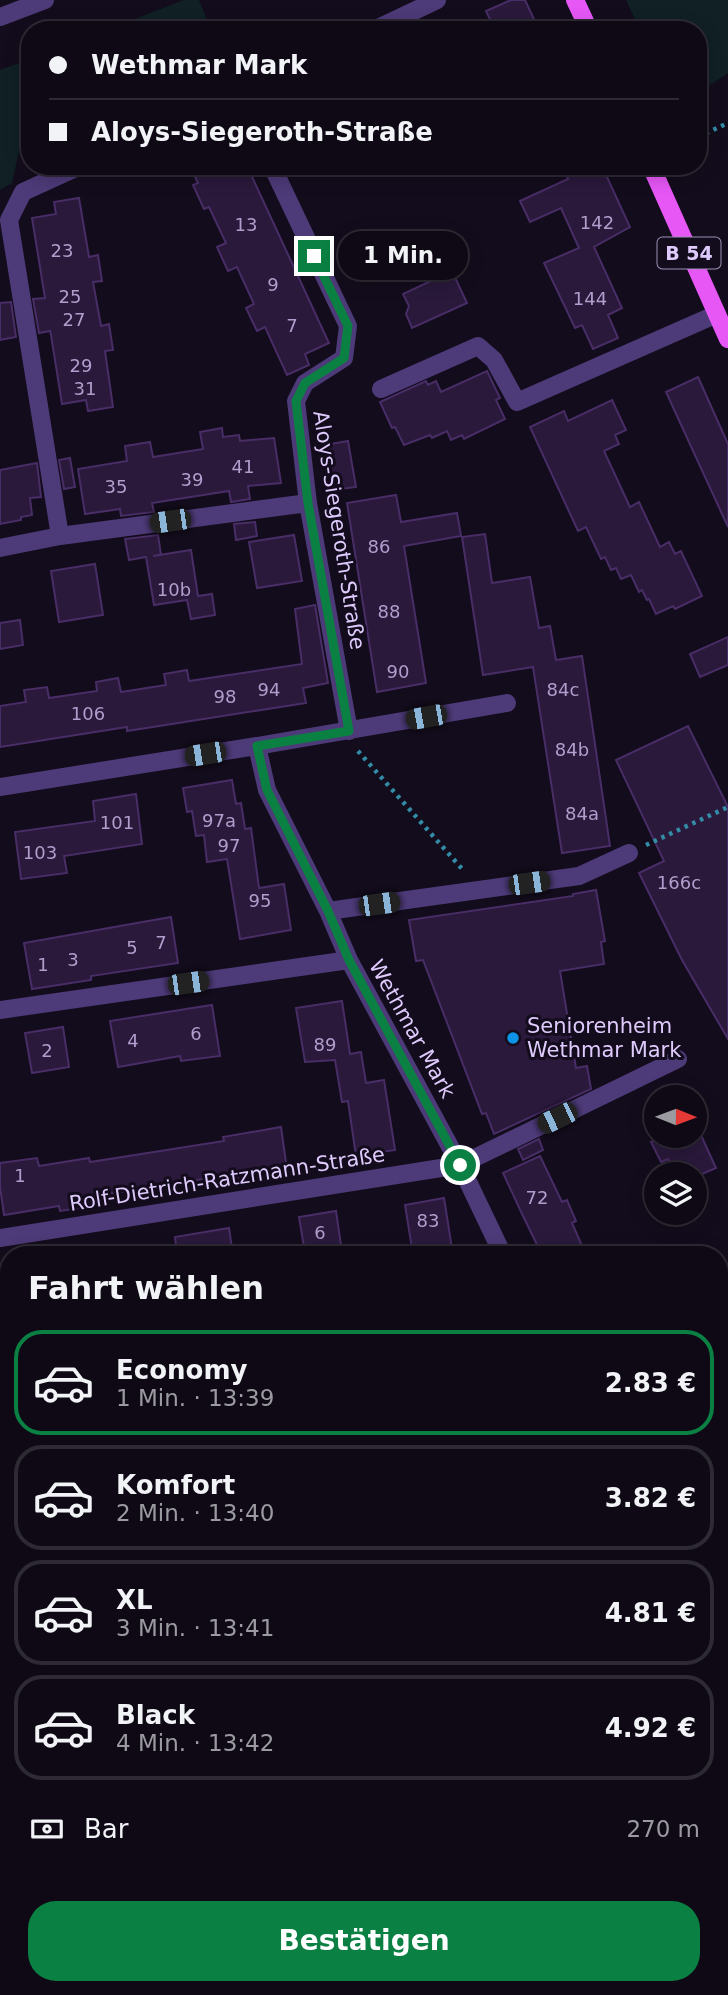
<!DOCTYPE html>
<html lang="de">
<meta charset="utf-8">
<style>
body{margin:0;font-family:"DejaVu Sans",sans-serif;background:#17121e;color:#f1f3f6;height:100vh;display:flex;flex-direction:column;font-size:26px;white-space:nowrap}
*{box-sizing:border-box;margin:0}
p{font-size:23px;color:#9b9aa0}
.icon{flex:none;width:38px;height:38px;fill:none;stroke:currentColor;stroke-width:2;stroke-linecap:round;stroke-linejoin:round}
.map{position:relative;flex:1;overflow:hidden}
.details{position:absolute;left:0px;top:1246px;width:728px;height:749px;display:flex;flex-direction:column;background:#0e0915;border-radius:28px 28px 0 0;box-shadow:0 4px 18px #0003,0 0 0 2px #2e2a34}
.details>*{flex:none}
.banner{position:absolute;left:21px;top:21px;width:686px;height:154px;border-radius:28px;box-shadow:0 4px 18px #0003,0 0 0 2px #2e2a34;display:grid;align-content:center;height:154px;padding:0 28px;background:#0e0915}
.needle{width:46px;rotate:91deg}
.controls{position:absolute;left:644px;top:1085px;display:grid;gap:14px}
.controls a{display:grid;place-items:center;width:63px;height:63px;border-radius:50%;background:#0e0915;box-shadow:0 4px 18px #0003,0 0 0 2px #2e2a34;font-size:35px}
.end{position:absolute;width:32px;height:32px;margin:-16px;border:9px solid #0b8043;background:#fff;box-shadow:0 0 0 4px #fff}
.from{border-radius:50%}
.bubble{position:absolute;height:49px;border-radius:24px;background:#0e0915;box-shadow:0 4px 18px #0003,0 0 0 2px #2e2a34;font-size:23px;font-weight:700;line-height:49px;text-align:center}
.car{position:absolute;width:21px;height:42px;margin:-21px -10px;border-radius:9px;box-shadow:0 0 5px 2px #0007;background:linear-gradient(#222 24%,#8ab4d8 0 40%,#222 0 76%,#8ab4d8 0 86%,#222 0)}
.banner b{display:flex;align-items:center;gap:24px;height:66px;font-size:26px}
.banner b+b{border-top:2px solid #2e2a34}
.banner i{width:18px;height:18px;background:#f1f3f6}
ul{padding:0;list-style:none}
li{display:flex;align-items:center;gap:21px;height:105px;margin:0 14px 10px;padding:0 14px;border:4px solid #2e2a34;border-radius:28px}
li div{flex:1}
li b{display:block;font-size:26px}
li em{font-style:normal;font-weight:700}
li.current{border-color:#0b8043}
li>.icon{width:63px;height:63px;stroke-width:1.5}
h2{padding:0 28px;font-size:32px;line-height:84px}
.pay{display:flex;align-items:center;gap:18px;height:77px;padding:0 28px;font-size:26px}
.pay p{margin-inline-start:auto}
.action{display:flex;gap:14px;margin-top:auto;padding:14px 28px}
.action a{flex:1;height:80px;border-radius:28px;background:#0b8043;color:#fff;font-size:28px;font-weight:700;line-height:80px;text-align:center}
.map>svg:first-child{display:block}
.green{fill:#102025}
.building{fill:#2a193b;stroke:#482d66;stroke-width:2}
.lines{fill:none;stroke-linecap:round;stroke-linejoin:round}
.path{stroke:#338da7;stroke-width:4.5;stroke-dasharray:3.5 5;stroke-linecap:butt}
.minor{stroke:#4d3a78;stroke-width:18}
.major{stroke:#e657f6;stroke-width:18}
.route{stroke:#0b8043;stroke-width:9}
.poi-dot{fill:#0d93e5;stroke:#130c1c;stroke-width:2.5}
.labels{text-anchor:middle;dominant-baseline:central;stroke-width:6;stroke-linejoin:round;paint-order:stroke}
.number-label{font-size:18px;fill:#b19ecc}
.shield{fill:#130c1c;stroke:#a191b9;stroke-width:2}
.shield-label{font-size:19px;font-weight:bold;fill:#decafc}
.street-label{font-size:21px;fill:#decafc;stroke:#130c1c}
.poi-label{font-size:21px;fill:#decafc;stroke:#130c1c;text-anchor:start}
</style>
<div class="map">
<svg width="728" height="1995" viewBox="0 0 728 1995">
<rect width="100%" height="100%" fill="#130c1c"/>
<!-- green -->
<path class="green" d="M184,0H199L211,30H106Z
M626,0H728V73L698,93V30H640Z
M30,59V142L20,147L12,183L0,190V70Z"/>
<!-- building -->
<path class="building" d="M511,0H525L539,30H495L486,11Z
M190,166H247L329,343L305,354L309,365L287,375L265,327L257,331L246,308L254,304L237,267L228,271L217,247L226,243L209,207L204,209L193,185L198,183Z
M563,166H602L630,227L594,247L622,308L608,315L618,338L593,349L582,325L575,328L544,263L579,248L561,208L530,222L520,201L568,179Z
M79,198L89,257L98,255L102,281L93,282L101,326L109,324L113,350L105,351L113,407L88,411L86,400L62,404L51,335L50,331L39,333L33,299L45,298L32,218L56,214L54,202Z
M452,271L467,303L412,328L406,314L409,306L403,294Z
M11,302L16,337L0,340V303Z
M487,371L500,398L496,400L505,419L464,439L462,435L451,440L447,431L432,438L430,435L404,445L395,427L392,428L380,402L426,381L428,385L436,381L441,392Z
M698,377L728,444V527L666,392Z
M612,400L626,430L615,435L619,444L604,451L630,507L639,502L660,547L669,542L675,554L681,551L702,596L675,609L673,606L656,614L649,599L647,600L642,590L639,592L631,575L621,579L616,568L611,570L605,557L601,559L586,527L578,531L530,427L564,411L568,421Z
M222,428L223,437L239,435L240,441L274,438L281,483L248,486L250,499L231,502L229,491L152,503L154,512L121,516L120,509L85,514L78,469L127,461L125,446L150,442L153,457L203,449L200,432Z
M348,441L356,487L333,490L325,445Z
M70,458L75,487L64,489L59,460Z
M37,463L41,497L30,498L32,515L21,517V520L0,524V470Z
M396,495L401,522L457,513L461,536L404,546L426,683L377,692L347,503Z
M255,522L257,536L236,540L234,524Z
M485,534L492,583L530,577L539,628L550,626L556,660L582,656L610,846L562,853L533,667L483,675L462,537Z
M158,535L161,555L153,556L191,550L198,596L212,594L215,615L191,619L187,600L154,605L146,557L129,560L125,539Z
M294,535L302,581L257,588L249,542Z
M95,564L103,615L59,622L51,571Z
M315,605L328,683L303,688L306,703L127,731V727L0,747V706L26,702L24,690L47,687L49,698L97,691L96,682L118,678L121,692L166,685L164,674L187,670L189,681L302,664L295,609Z
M20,620L23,645L0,649V623Z
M728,637V665L700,677L690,654Z
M688,726L728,807V1039L682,960L639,873L664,861L616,760Z
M232,780L236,804L241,803L245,829L251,828L259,888L284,884L291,930L240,939L227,859L207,862L204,835L196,836L192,811L187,812L183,788Z
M136,794L142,844L64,856L67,873L21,879L15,832L95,821L93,801Z
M596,890L605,941L601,942L604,964L560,971L576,1068L587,1066L591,1089L494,1134L486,1113L482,1114L423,960L416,961L409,920L573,896V894Z
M171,917L178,963L91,976V980L32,989L24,943Z
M342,1001L350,1054L361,1052L366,1083L384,1080L395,1150L356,1156L348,1101L342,1102L335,1060L305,1062L296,1008Z
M212,1005L220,1056L181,1061L180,1056L118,1067L110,1021Z
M63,1027L69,1067L32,1073L25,1033Z
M695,1122L716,1168L702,1174H675L668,1159L661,1162L651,1142L664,1136H695Z
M281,1127L288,1177L231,1186L229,1175L95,1196L96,1206L60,1211L59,1206L4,1215L0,1187V1163L37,1158L39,1166L89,1158L90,1162L224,1141L223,1137Z
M539,1139L543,1150L523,1160L518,1149Z
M540,1156L562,1202L567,1200L576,1221L572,1223L586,1255H542L523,1216L503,1173Z
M444,1198L453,1255H413L405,1205Z
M336,1211L342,1252L322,1255H315V1252L305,1253L299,1217Z
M229,1228L233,1255H177L175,1237Z"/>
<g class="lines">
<!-- path -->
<path class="path" d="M698,137L728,123
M358,751L463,870
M646,845L728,807
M0,1980L7,1995"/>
<!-- minor -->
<path class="minor" d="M0,17L45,0
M374,30L437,0
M272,166L348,326L344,358L305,383L296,401L308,503L349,731
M381,389L478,346L494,360L517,402L717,314
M60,536L9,220L23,192L80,166
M0,548L60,536L308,503
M257,746L507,703
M0,787L257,746L267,790L328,911L349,960L460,1165L503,1255
M328,911L579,876L629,853
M0,1010L349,960
M0,1238L460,1165L678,1059
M0,1407L9,1465
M0,1919L9,1918
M175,1986L179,1995
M697,1986L699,1995"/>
<!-- major -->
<path class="major" d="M575,0L589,30
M651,166L728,339"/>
</g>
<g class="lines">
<!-- route -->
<path class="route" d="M314,256L348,326L344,358L305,383L296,401L308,503L349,731L257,746L267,790L328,911L349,960L460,1165"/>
</g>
<!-- markers -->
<circle class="poi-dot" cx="513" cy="1038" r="7"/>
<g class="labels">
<!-- number labels -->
<g class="number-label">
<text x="597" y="222">142</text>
<text x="246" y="224">13</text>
<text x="62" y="250">23</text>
<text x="273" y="284">9</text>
<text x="70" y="296">25</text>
<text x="590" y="298">144</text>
<text x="74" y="319">27</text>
<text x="292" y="325">7</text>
<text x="81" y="365">29</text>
<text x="85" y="388">31</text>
<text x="243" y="466">41</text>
<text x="192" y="479">39</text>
<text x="116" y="486">35</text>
<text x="379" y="546">86</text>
<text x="174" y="589">10b</text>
<text x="389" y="611">88</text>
<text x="398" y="671">90</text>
<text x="269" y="689">94</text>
<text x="563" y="689">84c</text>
<text x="225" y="696">98</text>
<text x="88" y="713">106</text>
<text x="572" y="749">84b</text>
<text x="582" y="813">84a</text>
<text x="219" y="820">97a</text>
<text x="117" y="822">101</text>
<text x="229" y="845">97</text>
<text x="40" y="852">103</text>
<text x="679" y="882">166c</text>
<text x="260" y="900">95</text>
<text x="161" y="942">7</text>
<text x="132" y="947">5</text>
<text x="73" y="959">3</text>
<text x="43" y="964">1</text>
<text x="196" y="1033">6</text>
<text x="133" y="1040">4</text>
<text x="325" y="1044">89</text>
<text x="47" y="1050">2</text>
<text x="20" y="1175">1</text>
<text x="537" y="1197">72</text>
<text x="428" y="1220">83</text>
<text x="320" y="1232">6</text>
</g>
<!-- shield labels -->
<rect class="shield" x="657.5" y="237.5" width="63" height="31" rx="5"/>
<g class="shield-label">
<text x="689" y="253">B 54</text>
</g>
<!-- street labels -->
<g class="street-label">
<text transform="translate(339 530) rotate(81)">Aloys-Siegeroth-Straße</text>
<text transform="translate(412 1029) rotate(61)">Wethmar Mark</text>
<text transform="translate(227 1179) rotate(-9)">Rolf-Dietrich-Ratzmann-Straße</text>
</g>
<!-- poi labels -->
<g class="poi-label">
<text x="527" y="1026">Seniorenheim<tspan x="527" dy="24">Wethmar Mark</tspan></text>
</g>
</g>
</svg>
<div class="controls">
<a><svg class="needle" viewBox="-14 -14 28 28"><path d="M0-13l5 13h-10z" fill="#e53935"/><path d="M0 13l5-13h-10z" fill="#9b9aa0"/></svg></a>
<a><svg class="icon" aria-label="layers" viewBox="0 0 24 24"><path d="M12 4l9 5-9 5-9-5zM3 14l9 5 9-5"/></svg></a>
</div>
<i class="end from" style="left:460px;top:1165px"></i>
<i class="end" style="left:314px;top:256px"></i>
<div class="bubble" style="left:338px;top:231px;width:130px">1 Min.</div>
<i class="car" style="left:170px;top:521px;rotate:262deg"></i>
<i class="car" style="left:426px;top:717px;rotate:260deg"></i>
<i class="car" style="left:205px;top:754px;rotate:261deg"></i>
<i class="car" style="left:529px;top:883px;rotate:82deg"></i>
<i class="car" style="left:379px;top:904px;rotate:82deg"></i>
<i class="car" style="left:188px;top:983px;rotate:82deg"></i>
<i class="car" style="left:557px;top:1118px;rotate:244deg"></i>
<div class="banner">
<b><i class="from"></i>Wethmar Mark</b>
<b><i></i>Aloys-Siegeroth-Straße</b>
</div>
<section class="details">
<h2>Fahrt wählen</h2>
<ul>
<li class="current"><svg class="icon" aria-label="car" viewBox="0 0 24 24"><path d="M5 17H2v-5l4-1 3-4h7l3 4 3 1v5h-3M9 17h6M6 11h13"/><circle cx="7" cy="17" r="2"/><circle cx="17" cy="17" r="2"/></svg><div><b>Economy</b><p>1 Min. · 13:39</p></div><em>2.83 €</em></li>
<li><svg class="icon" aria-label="car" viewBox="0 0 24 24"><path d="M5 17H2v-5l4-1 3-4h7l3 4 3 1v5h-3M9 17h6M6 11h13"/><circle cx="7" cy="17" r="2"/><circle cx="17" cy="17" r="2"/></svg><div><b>Komfort</b><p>2 Min. · 13:40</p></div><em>3.82 €</em></li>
<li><svg class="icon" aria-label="car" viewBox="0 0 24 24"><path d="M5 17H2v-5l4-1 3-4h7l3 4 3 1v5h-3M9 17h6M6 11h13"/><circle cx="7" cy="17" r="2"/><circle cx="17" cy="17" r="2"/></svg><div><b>XL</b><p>3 Min. · 13:41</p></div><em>4.81 €</em></li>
<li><svg class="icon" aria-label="car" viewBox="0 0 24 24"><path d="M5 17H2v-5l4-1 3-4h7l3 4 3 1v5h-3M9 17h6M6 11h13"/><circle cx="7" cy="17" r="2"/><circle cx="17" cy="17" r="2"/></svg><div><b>Black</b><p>4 Min. · 13:42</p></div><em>4.92 €</em></li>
</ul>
<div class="pay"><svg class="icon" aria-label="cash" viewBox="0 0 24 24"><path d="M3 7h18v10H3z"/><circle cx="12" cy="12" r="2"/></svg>Bar<p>270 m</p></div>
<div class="action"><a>Bestätigen</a></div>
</section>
</div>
